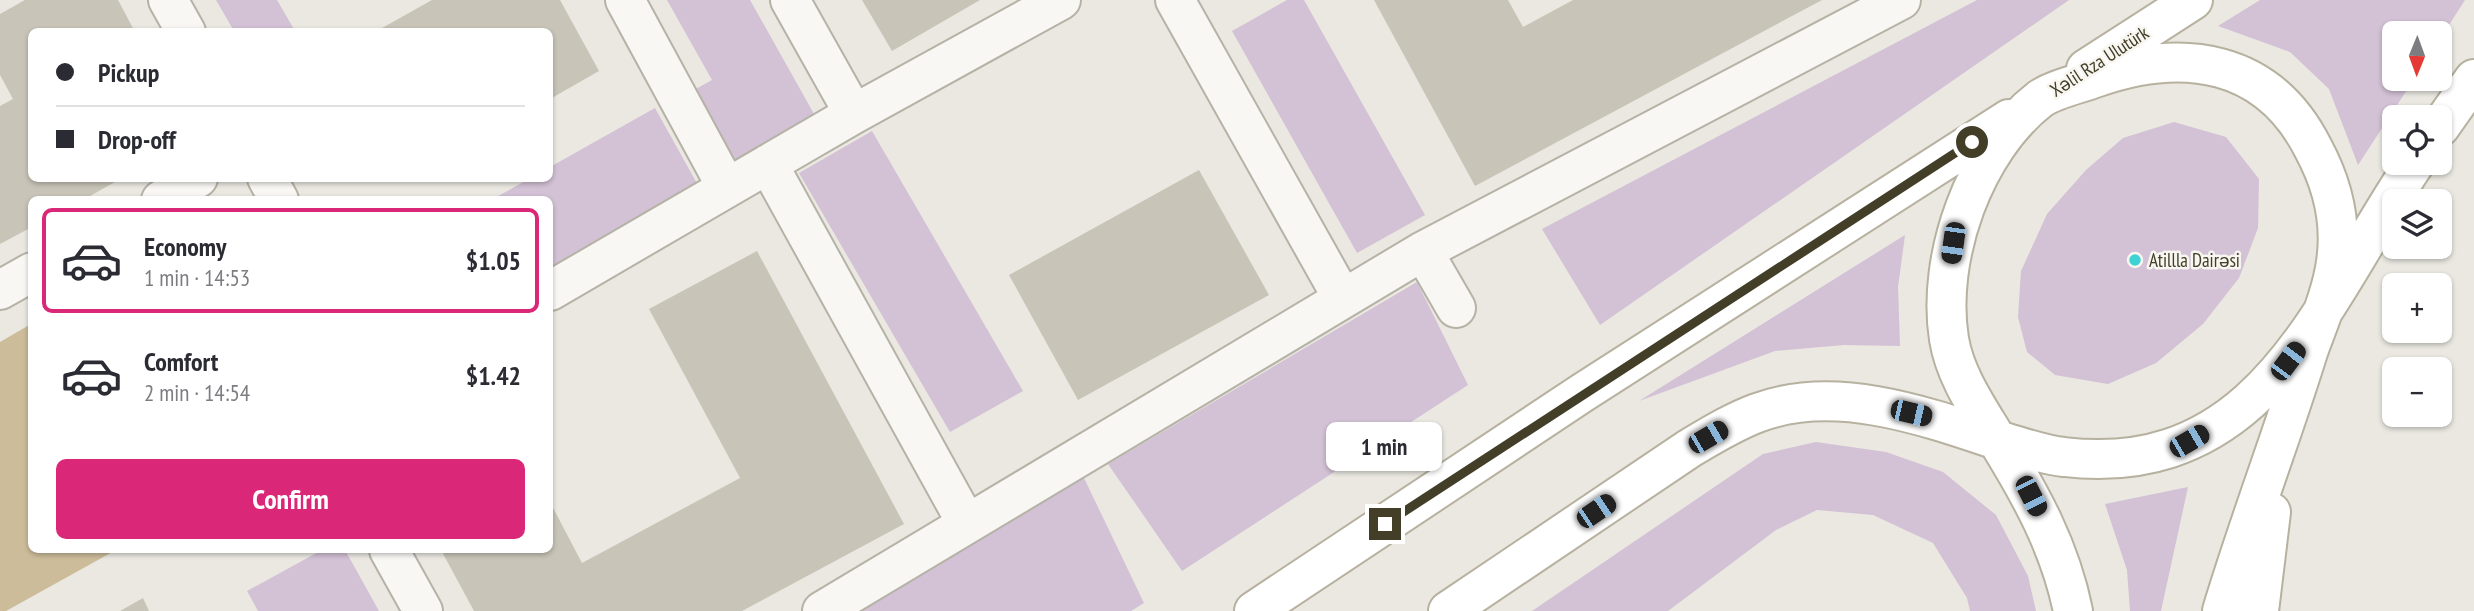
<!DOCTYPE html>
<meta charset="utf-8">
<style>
body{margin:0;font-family:"PT Sans Narrow",sans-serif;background:#f2f2f3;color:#2b2b33;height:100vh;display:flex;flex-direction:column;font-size:26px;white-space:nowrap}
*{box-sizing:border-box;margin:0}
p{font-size:23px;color:#7c7c81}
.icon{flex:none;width:38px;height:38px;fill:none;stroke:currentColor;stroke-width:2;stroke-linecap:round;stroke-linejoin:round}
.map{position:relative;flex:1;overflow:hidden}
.drawer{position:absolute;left:28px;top:196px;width:525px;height:357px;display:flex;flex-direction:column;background:#fff;border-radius:10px;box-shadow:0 2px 5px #0004}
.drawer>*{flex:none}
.banner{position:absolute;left:28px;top:28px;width:525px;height:154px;border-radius:10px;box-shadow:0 2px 5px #0004;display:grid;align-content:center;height:154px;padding:0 28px;background:#fff}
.needle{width:46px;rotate:181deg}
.controls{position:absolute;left:2382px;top:21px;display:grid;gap:14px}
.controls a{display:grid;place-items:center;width:70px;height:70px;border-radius:10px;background:#fff;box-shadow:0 2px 5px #0004;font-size:35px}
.end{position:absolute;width:32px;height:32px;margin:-16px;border:9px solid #433e28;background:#fff;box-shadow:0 0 0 4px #fff}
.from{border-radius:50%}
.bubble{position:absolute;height:49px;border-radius:10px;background:#fff;box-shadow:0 2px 5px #0004;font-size:23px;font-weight:700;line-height:49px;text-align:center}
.car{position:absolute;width:21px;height:42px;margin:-21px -10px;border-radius:9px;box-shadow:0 0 5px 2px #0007;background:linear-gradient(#222 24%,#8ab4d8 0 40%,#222 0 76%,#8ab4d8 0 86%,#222 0)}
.banner b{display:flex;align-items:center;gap:24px;height:66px;font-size:26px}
.banner b+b{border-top:2px solid #e1e1e2}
.banner i{width:18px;height:18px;background:#2b2b33}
ul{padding:12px 0 0;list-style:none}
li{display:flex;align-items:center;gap:21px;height:105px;margin:0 14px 10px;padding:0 14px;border:4px solid transparent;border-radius:10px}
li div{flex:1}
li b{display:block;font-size:26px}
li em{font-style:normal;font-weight:700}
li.selected{border-color:#db2777}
li>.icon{width:63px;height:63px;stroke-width:1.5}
.cta{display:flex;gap:14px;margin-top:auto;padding:14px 28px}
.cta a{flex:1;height:80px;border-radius:10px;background:#db2777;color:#fff;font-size:28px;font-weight:700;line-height:80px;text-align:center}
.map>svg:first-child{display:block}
.green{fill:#d3c1d5}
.water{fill:#ccbc9a}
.building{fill:#c8c4b7}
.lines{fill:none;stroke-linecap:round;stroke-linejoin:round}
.minor-casing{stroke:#b5b2a6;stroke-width:42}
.major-casing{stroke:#b7b19f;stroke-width:42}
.minor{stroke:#f8f7f4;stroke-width:38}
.major{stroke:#fff;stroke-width:38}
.route{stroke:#433e28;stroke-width:9}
.poi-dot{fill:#3fd2d5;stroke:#f7f6f0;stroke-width:2.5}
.labels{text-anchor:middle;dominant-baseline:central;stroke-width:5;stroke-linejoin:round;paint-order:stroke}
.street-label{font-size:19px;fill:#433e28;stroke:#f7f6f0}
.poi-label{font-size:19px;fill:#433e28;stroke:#f7f6f0;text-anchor:start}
</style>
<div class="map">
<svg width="2474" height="611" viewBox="0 0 2474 611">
<rect width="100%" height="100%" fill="#eae8e1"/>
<!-- green -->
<path class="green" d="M216,0H277L295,31H234Z
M667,0H750L818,121L735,168L692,91L712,80Z
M1287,0H1304L1425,215L1357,253L1232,31Z
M1977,0H2069L1600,325L1542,229Z
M2260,0H2465L2440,39V33H2394V79H2414L2358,165L2329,89L2290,52L2218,26Z
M655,108L699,187L550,270V200H491L529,179L550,178V167Z
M2174,122L2226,137L2259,179L2258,228L2239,278L2203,324L2156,363L2108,384L2055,375L2027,352L2018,317L2021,271L2047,214L2086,170L2123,138Z
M872,131L1023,391L950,432L799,173Z
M1905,235L1898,287L1900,346L1844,345L1775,351L1639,401Z
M1417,282L1468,385L1182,571L1108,464Z
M1816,442L1886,452L1943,472L1996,515L2028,576L2036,611H1970L1967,598L1933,543L1873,515L1817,510L1776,530L1668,611H1532L1763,454Z
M1084,478L1144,603L1131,611H859Z
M2188,487L2161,611H2130L2127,570L2105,504Z
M322,550H345L379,611H258L247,591Z"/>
<!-- water -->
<path class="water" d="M31,324L32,550H116L6,611H0V342Z"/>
<!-- building -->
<path class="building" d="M25,0H118L135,32H32V178H122L83,200H32V227L0,244V106L13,99L0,75V14Z
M432,0H560L599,71L550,99V32H375Z
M862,0H980L892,51Z
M1374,0H1508L1523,27L1573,0H1822L1475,186Z
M1199,170L1269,295L1078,400L1009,275Z
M757,251L904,524L742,611H474L441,550H550V502L582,563L740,478L649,309Z
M143,598L149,611H120Z"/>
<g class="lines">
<!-- minor casing -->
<g class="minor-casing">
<path id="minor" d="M168,0L186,32
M625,0L727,188
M790,0L854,114
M1175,0L1343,299
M768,164L967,524
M267,178L279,200
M161,200L198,178
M1423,251L1456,308
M0,290L32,272
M550,291L854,114L1061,0
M389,550L423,611
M822,611L1423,251L1901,0"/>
</g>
<!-- major casing -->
<g class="major-casing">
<path id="major" d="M2086,69L2193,0
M2440,127L2474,79
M1254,611L1582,393L2009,119
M1448,611L1690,448C1712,435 1733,422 1757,413C1834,384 1923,415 1997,440C2031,495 2060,547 2073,611
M2222,611C2248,524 2281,439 2308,352C2318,324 2332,292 2336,262C2342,222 2332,183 2313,148C2268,59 2183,47 2095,78C2079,84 2054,89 2040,99C1974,150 1936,258 1949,339C1955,376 1978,408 1997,440C2019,446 2042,455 2064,457C2265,481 2323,297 2415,163
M2259,611L2271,512"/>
</g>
<!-- minor -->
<use href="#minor" class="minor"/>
<!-- major -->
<use href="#major" class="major"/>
</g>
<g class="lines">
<!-- route -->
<path class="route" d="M1385,524L1972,142"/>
</g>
<!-- markers -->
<circle class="poi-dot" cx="2135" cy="260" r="7"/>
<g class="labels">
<!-- street labels -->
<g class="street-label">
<text transform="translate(2099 61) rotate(-33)">Xəlil Rza Ulutürk</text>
</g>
<!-- poi labels -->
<g class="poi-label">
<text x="2149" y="260">Atillla Dairəsi</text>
</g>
</g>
</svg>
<div class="controls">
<a><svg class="needle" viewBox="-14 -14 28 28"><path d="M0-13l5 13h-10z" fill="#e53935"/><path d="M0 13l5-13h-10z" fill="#7c7c81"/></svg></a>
<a><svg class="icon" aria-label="locate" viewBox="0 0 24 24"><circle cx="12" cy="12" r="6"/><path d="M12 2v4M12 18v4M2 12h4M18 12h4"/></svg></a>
<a><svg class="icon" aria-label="layers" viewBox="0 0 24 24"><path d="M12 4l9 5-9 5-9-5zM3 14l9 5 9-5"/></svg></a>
<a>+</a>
<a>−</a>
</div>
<i class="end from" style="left:1972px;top:142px"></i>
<i class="end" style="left:1385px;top:524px"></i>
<div class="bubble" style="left:1326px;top:422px;width:116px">1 min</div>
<i class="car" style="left:1953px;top:243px;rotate:188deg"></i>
<i class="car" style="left:2288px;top:361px;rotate:37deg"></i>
<i class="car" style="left:1911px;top:413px;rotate:103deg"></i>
<i class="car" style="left:1708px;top:437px;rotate:60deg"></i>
<i class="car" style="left:2189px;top:441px;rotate:60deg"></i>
<i class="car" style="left:2031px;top:496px;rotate:153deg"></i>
<i class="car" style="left:1596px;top:511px;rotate:56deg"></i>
<div class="banner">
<b><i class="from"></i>Pickup</b>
<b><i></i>Drop-off</b>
</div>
<section class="drawer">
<ul>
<li class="selected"><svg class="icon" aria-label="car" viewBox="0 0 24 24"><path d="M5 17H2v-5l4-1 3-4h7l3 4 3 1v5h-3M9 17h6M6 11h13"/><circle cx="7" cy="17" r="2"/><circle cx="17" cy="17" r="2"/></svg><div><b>Economy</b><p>1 min · 14:53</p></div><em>$1.05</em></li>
<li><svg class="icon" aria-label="car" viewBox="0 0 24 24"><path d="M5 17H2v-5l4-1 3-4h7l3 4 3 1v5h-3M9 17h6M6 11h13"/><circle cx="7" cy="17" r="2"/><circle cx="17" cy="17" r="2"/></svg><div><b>Comfort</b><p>2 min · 14:54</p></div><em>$1.42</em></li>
</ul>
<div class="cta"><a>Confirm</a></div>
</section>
</div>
